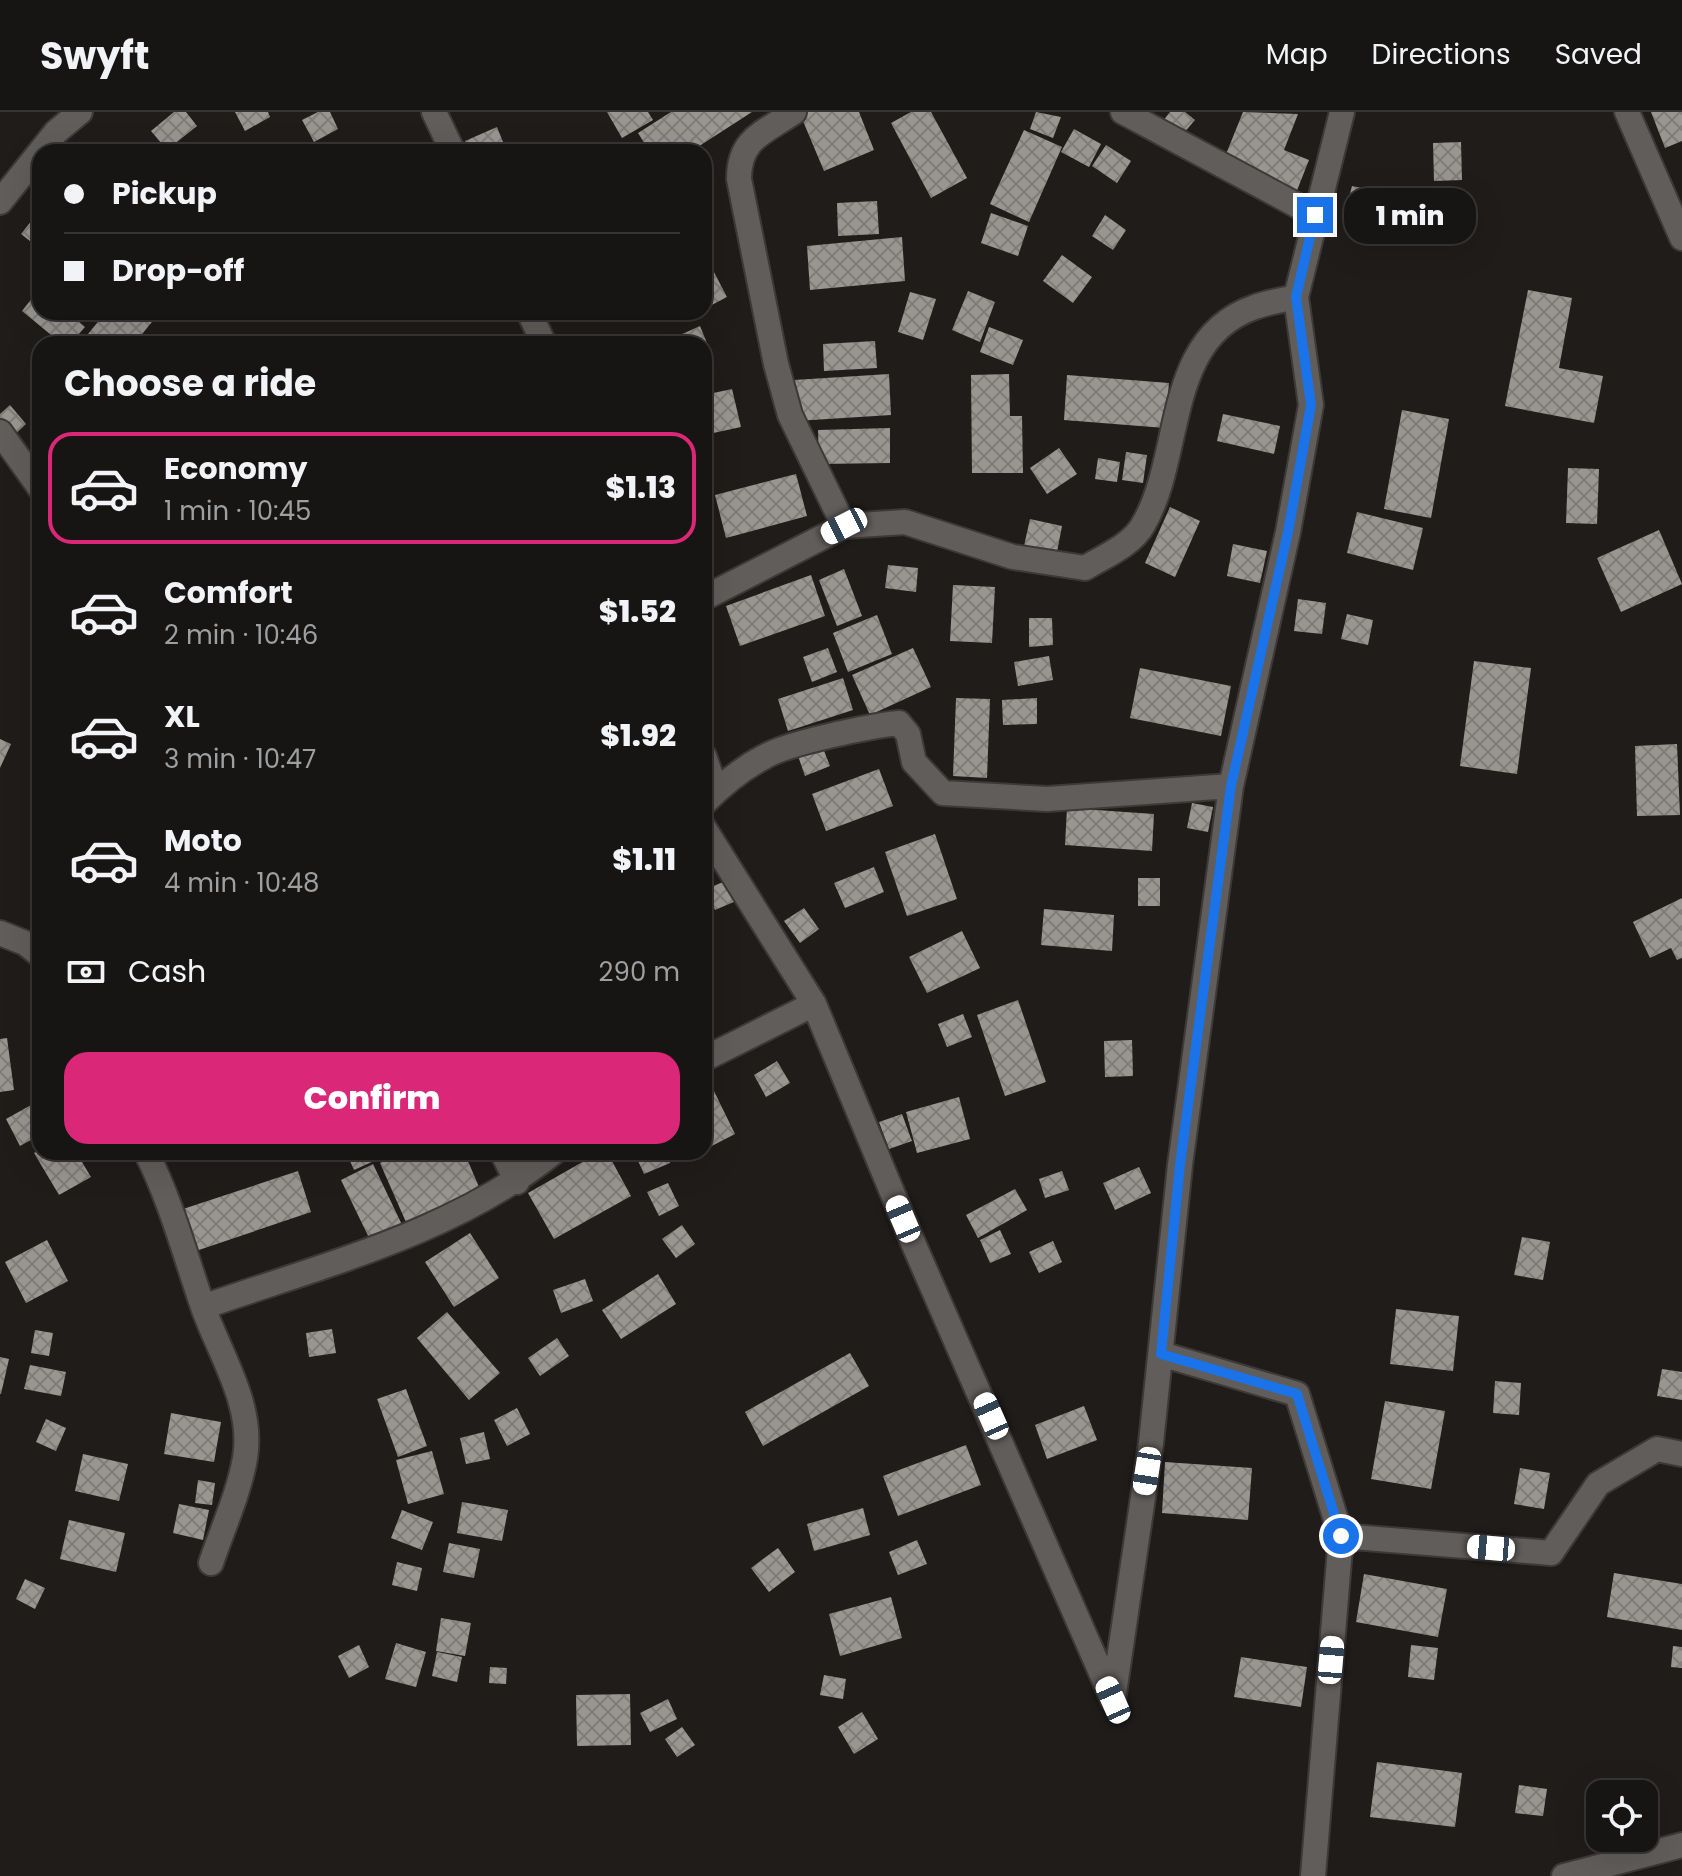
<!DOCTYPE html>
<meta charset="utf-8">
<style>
body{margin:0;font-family:Poppins,sans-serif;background:#242222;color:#f1f3f6;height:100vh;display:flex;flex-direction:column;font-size:30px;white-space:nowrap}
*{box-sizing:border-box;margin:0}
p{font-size:26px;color:#9e9fa0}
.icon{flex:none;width:44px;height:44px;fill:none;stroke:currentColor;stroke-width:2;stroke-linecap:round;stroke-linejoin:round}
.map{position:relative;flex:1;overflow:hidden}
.side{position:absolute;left:32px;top:224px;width:680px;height:824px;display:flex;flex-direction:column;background:#171514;border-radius:24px;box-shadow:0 8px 32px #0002,0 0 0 2px #363434}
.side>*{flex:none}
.guide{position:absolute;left:32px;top:32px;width:680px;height:176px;border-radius:24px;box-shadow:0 8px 32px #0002,0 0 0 2px #363434;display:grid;align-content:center;height:176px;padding:0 32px;background:#171514}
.buttons{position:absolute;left:1586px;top:1668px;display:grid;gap:16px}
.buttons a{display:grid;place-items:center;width:72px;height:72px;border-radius:16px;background:#171514;box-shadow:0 8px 32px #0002,0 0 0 2px #363434;font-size:40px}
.end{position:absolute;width:36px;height:36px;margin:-18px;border:10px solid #1a73e8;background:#fff;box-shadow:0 0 0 4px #fff}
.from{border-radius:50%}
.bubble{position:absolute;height:56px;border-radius:24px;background:#171514;box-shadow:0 8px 32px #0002,0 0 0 2px #363434;font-size:26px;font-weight:800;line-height:56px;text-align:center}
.car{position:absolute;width:24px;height:48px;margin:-24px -12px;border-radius:10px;box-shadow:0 0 6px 2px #0007;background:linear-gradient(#fff 24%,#345 0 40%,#fff 0 76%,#345 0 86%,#fff 0)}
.guide b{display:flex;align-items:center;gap:28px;height:76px;font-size:30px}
.guide b+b{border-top:2px solid #363434}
.guide i{width:20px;height:20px;background:#f1f3f6}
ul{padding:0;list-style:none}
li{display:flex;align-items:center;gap:24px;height:112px;margin:0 16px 12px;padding:0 16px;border:4px solid transparent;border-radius:24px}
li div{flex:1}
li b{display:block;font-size:30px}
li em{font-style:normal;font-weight:800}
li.on{border-color:#db2777}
li>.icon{width:72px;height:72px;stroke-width:1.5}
h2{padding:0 32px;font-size:36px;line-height:96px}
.pay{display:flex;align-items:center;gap:20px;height:88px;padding:0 32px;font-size:30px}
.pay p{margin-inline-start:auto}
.action{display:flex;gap:16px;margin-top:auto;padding:16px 32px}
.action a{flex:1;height:92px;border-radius:24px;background:#db2777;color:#fff;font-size:32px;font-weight:800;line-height:92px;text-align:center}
header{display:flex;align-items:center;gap:48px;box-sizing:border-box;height:112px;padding:0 40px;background:#171514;border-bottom:2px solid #363434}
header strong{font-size:38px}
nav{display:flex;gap:44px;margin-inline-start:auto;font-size:28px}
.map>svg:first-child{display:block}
.building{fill:url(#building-cross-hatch)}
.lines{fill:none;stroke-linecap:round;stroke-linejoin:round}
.street-casing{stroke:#3c3938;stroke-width:28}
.street{stroke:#615d5a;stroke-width:24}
.route{stroke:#1a73e8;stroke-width:10}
</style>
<header>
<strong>Swyft</strong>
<nav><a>Map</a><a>Directions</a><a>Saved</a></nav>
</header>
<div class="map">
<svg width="1682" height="1764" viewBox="0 0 1682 1764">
<defs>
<pattern id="building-cross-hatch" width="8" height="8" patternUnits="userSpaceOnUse" patternTransform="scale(2)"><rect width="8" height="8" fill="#999692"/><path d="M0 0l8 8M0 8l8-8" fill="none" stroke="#7f7d7a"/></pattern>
</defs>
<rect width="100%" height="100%" fill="#1f1c1a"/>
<!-- building -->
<path class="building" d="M174,0H186L197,14L167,38L151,19Z
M235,0H268L270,5L245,19Z
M318,0H330L338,17L314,30L302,8Z
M607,0H648L653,8L622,26Z
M671,0H752L690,40H650L638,21Z
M805,0H859L874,38L824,59L800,2Z
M911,0H931L967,66L931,86L891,11Z
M1036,0L1061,5L1053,26L1030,17Z
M1170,0H1185L1195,8L1177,29L1159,14Z
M1243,0L1298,2L1284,38L1309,48L1296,81L1222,52Z
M1651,0H1682V29L1665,36Z
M497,15L505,35L494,40H470L465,29Z
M1074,17L1101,32L1089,55L1061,40Z
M1024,18L1062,35L1029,110L990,92Z
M1461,30L1462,68L1434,69L1433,31Z
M321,31L326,40H302Z
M1106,33L1131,49L1117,71L1092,54Z
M1352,74L1376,79L1371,103L1346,97Z
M1439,75L1467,81L1461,112L1433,107Z
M1380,80L1412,85L1406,116L1375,111Z
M877,89L879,122L838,124L837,91Z
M40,98V137L21,122Z
M991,101L1028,114L1018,144L981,131Z
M1105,103L1126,118L1113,138L1092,124Z
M902,125L905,169L810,178L807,134Z
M704,141L727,185L704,197Z
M1062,143L1092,165L1073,191L1043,169Z
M40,176V200H67L85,215L70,232H62L22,199Z
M1528,178L1572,186L1559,256L1603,264L1594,311L1505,294Z
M968,179L995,190L980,230L952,218Z
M910,180L936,187L923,228L898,220Z
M106,200H160L134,232H100L88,222Z
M700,214L711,241L704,244V232H660Z
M989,215L1023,228L1013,253L980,240Z
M875,229L877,256L824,259L823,232Z
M889,262L891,303L796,309L794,268Z
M1009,262L1010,304H1022L1023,361H972L971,263Z
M1067,263L1169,271L1165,316L1064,308Z
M732,277L741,315L704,323V283Z
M10,293L26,312L11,326L0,313V302Z
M1402,298L1449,307L1431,406L1384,397Z
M1223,302L1280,314L1274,342L1217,329Z
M890,316V351L819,352L818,318Z
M1059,336L1077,362L1047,382L1030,356Z
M1126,340L1147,343L1143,371L1122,368Z
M1098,346L1120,350L1117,370L1095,367Z
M1568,356L1599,357L1597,412L1566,411Z
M796,362L807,404L726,426L715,383Z
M1170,395L1200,409L1175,465L1145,451Z
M1357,400L1423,416L1413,458L1347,441Z
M1030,407L1062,414L1057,440L1024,434Z
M1659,418L1682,472L1621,500L1597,446Z
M1233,432L1267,439L1260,471L1227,464Z
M888,453L918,456L916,480L885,476Z
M844,457L862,504L837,514L819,468Z
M811,463L825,504L740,534L726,494Z
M953,473L995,475L992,531L950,529Z
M1298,487L1326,491L1322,522L1294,519Z
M1347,502L1373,508L1368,533L1341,527Z
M877,503L892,542L848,560L833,521Z
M1029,506H1052L1053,533L1029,535Z
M828,536L837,560L812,570L803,545Z
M913,536L931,575L870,603L852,563Z
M1049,544L1053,568L1018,574L1014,550Z
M1474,549L1531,556L1517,662L1460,654Z
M1140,556L1231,574L1221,624L1130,606Z
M843,566L853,598L788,619L778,587Z
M956,586L990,587L987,666L953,664Z
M1037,586V612L1003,613L1002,588Z
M0,627L11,632L0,656Z
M821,631L830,654L805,664L797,641Z
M1677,632L1680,703L1637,704L1635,634Z
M879,657L893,694L826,719L812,682Z
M1192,691L1213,695L1208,720L1187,716Z
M1067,696L1154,702L1152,739L1065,733Z
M935,722L957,787L907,804L885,740Z
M874,755L884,780L845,796L834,771Z
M1138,766H1160V794H1138Z
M728,768L736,789L715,798L706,777Z
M1682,786V846L1677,848L1671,836L1650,846L1633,810Z
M804,796L819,817L800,831L784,809Z
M1044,797L1114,803L1112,839L1041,833Z
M962,819L980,856L927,881L909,845Z
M1018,888L1046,970L1005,984L977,903Z
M963,902L972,925L947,935L938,912Z
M704,911L716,929L704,938Z
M7,926L14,978L0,980V927Z
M1132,928L1133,964L1105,965L1104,929Z
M777,949L790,971L766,985L754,963Z
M713,977L735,1022L704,1038V981Z
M959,985L970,1027L917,1041L906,1000Z
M40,988V1023L20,1034L6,1007Z
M902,1002L912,1029L889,1037L879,1010Z
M40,1038L76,1040L91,1065L59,1083L34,1041Z
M346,1040H394L354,1058Z
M404,1040H464L483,1084L409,1117L380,1051Z
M600,1040H607L631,1084L554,1127L528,1081Z
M634,1040H665L670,1051L644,1062Z
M373,1052L404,1117L372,1132L341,1068Z
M1139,1055L1151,1081L1115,1098L1103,1071Z
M298,1059L311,1100L187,1142L174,1100Z
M1062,1059L1069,1078L1045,1086L1039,1067Z
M668,1071L679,1094L659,1104L647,1080Z
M1015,1077L1027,1098L978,1126L966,1103Z
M682,1113L695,1132L676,1146L662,1127Z
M1000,1118L1011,1142L990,1151L980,1128Z
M470,1121L499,1166L454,1195L425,1150Z
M1522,1125L1550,1130L1543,1168L1514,1163Z
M47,1128L68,1169L26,1191L5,1150Z
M1053,1129L1062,1150L1039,1161L1029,1140Z
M658,1162L676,1192L621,1227L602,1198Z
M585,1167L593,1189L561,1201L553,1178Z
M1396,1197L1459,1204L1453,1259L1390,1252Z
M447,1200L500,1261L469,1288L417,1226Z
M332,1217L336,1241L309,1245L306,1221Z
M35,1218L53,1221L49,1244L31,1241Z
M557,1226L569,1244L540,1264L528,1246Z
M850,1241L869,1274L763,1334L745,1300Z
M0,1245L9,1247L1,1282H0Z
M30,1253L66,1260L61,1284L24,1277Z
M1662,1257L1682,1260V1288L1657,1284Z
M1495,1269L1521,1271L1519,1303L1493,1301Z
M406,1277L427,1334L398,1345L377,1287Z
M1385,1289L1445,1299L1431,1377L1371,1367Z
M1084,1294L1097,1328L1047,1347L1035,1313Z
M517,1296L530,1322L507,1334L494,1308Z
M171,1301L221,1310L214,1350L164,1342Z
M46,1307L66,1316L56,1339L36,1330Z
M484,1320L490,1347L466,1352L460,1326Z
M966,1333L981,1373L898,1404L883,1364Z
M432,1339L444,1382L408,1392L396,1348Z
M83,1342L128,1352L119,1389L75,1379Z
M1165,1350L1252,1356L1248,1408L1162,1401Z
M1520,1356L1550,1361L1544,1397L1514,1392Z
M198,1368L215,1371L212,1393L195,1391Z
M462,1390L508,1398L502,1429L457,1421Z
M179,1392L209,1398L203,1428L173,1421Z
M863,1396L870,1423L814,1439L807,1412Z
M402,1398L433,1410L422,1438L391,1426Z
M69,1408L125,1421L116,1460L60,1447Z
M917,1428L927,1452L898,1463L889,1440Z
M449,1431L480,1437L474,1466L443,1460Z
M778,1436L795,1460L769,1480L751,1456Z
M397,1450L422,1456L417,1479L392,1473Z
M1614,1461L1682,1472V1518L1607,1505Z
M1364,1462L1447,1477L1438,1525L1356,1510Z
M25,1467L45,1476L35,1497L16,1487Z
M891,1485L902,1526L840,1544L829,1502Z
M441,1506L471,1511L465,1544L436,1539Z
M396,1531L426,1540L416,1575L385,1567Z
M359,1533L369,1555L349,1566L338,1544Z
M1411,1533L1438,1536L1434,1568L1408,1565Z
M1673,1534L1682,1535V1556L1671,1555Z
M437,1540L462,1545L457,1570L432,1564Z
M1241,1545L1307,1555L1301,1595L1234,1585Z
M490,1555L507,1556L506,1572L489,1571Z
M824,1563L846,1567L843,1587L820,1583Z
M630,1582L631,1633L577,1634L576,1583Z
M668,1587L677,1607L650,1620L640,1601Z
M862,1600L878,1627L854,1642L838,1615Z
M682,1615L695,1633L677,1645L665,1627Z
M1377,1650L1462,1661L1455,1715L1370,1705Z
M1519,1673L1547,1677L1543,1704L1515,1701Z"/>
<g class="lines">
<!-- street casing -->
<g class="street-casing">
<path id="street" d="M434,0L453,40
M794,0C764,21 739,26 739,67L776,252L790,303L844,414
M1123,0L1315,103
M1627,0L1682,126
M0,90L56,20L80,0
M529,200L544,232
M0,320L40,376
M704,486L844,414L905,410L1013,445L1085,456C1103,445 1132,433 1143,413C1184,344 1163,226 1255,195C1268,190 1283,188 1296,185
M704,644L711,664L704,680
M704,691C722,673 741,657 764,645C787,631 870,614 899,611L908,622L914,650L943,681L1047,687L1231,674
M704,716L814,892L914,1133L1113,1588
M0,821L25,831L40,843
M704,947L814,892
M146,1040C171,1089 185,1143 203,1195C220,1243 254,1293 245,1346C239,1381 222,1418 211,1451
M502,1040L517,1070
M203,1195C322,1153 454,1121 554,1040
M1161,1242L1297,1282L1341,1424L1551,1441L1598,1372L1657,1337L1682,1342
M1113,1588L1151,1331L1180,1053L1231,674L1288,420L1311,293L1296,185L1342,0
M1313,1764L1341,1424
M1564,1764L1682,1733"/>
</g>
<!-- street -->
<use href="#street" class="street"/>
</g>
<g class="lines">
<!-- route -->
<path class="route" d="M1315,103L1296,185L1311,293L1288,420L1231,674L1180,1053L1161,1242L1297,1282L1341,1424"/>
</g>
</svg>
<div class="buttons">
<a><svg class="icon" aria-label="locate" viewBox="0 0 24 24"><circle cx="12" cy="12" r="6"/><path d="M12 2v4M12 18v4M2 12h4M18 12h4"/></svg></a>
</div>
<i class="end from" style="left:1341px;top:1424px"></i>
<i class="end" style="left:1315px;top:103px"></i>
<div class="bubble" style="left:1344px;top:76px;width:132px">1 min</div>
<i class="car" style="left:844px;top:414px;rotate:243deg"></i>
<i class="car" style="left:903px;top:1107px;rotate:337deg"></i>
<i class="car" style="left:991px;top:1304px;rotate:336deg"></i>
<i class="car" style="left:1147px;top:1359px;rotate:189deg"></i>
<i class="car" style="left:1491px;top:1436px;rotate:275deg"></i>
<i class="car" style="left:1331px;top:1548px;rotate:5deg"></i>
<i class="car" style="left:1113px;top:1588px;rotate:336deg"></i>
<div class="guide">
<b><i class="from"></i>Pickup</b>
<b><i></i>Drop-off</b>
</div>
<section class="side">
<h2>Choose a ride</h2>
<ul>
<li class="on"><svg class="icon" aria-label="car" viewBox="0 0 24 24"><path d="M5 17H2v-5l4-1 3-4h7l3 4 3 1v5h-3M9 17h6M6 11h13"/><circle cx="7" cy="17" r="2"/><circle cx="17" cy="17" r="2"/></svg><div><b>Economy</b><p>1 min · 10:45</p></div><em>$1.13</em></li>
<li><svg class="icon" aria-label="car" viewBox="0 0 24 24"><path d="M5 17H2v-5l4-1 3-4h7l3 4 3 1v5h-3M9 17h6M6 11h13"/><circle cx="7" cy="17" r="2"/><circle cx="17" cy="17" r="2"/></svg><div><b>Comfort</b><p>2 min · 10:46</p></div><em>$1.52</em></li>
<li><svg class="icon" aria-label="car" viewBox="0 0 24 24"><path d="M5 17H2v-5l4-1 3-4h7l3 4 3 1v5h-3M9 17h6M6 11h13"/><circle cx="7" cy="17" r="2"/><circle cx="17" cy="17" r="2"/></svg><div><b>XL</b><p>3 min · 10:47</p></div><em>$1.92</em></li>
<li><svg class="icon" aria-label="car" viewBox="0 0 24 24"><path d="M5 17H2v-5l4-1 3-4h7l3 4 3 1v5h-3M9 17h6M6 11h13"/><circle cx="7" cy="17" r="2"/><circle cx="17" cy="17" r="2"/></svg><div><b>Moto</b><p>4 min · 10:48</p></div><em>$1.11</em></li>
</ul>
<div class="pay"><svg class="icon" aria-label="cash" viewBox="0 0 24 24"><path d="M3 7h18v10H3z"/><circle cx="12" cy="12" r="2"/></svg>Cash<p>290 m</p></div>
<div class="action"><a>Confirm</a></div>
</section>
</div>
